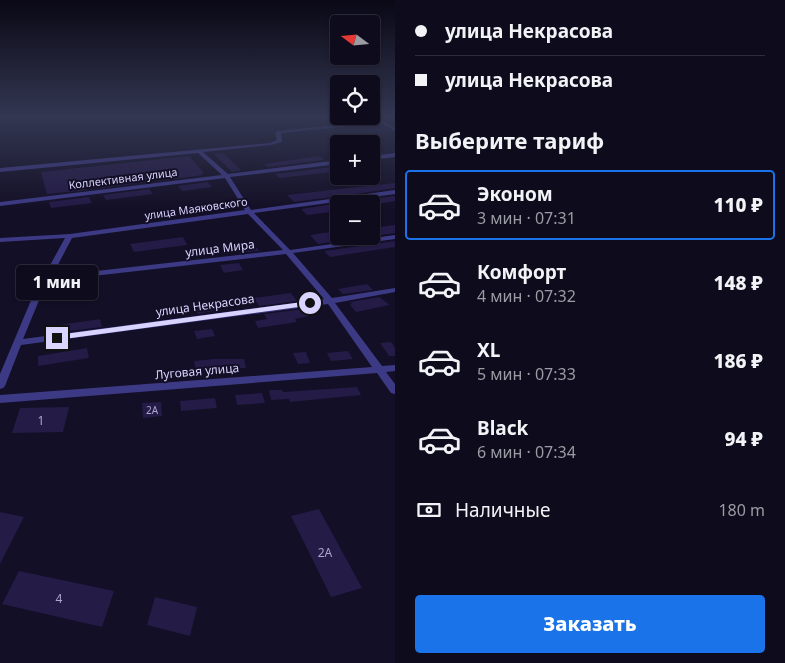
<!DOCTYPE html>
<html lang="ru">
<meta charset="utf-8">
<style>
body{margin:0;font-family:"Noto Sans",sans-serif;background:#1c1929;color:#f1f3f6;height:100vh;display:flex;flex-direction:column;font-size:19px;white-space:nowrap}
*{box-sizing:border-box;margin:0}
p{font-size:16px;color:#9b9ba3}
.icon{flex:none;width:28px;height:28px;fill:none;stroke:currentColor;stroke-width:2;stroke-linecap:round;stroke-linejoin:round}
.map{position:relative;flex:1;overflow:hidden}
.details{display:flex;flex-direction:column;background:#0e0b1c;width:390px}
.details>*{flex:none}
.guide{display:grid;align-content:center;height:110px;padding:0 20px;background:#0e0b1c}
.needle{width:32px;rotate:286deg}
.controls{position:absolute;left:330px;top:15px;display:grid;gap:10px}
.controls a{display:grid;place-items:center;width:50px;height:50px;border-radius:5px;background:#0e0b1c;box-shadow:0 1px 4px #0004,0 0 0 1px #2e2b3b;font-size:25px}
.end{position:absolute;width:22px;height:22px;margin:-11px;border:6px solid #d9d4ff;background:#111;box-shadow:0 0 0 2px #111}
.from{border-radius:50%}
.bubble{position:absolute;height:35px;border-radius:5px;background:#0e0b1c;box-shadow:0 1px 4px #0004,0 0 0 1px #2e2b3b;font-size:16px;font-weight:800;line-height:35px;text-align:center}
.guide b{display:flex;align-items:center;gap:18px;height:48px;font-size:19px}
.guide b+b{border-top:1px solid #2e2b3b}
.guide i{width:12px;height:12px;background:#f1f3f6}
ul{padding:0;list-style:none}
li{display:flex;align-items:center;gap:15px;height:70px;margin:0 10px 8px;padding:0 10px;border:2px solid transparent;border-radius:5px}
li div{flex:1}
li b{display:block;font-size:19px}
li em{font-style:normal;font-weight:800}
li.selected{border-color:#1a73e8}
li>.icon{width:45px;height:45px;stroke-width:1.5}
h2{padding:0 20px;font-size:22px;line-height:60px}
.pay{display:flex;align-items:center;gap:12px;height:55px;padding:0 20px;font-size:19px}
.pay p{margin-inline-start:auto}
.action{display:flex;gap:10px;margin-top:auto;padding:10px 20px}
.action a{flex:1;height:58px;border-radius:5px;background:#1a73e8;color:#fff;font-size:20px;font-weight:800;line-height:58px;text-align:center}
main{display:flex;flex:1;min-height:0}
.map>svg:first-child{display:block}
.building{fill:#241b47}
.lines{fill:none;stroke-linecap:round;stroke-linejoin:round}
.street{fill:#3d3a85;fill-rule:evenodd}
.route{fill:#d9d4ff}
.labels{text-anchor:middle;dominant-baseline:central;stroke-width:4;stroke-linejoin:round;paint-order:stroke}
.number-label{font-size:10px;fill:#aca6d1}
.far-street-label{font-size:11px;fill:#d9d4ff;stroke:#130f26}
.street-label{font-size:12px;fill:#d9d4ff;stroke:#130f26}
.near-number-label{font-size:12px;fill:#aca6d1}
</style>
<main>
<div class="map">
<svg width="395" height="663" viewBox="0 0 395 663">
<rect width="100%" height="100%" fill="#130f26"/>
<!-- building -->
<path class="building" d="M223,153L240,169L241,170L232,172L214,154Z
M189,156L204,173L201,174L203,175L173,179L172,177L161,178L144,180L145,182L100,188L97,181L84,187L86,190L47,194L41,172Z
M319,156L324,160L268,167L264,164Z
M333,167L339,171L280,178L275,174Z
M208,182L212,187L182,191L178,186Z
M395,183V188L341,196L339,194V196L294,202L287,195Z
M149,189L153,194L106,200L103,195Z
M395,196V201L372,205L349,202Z
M89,197L92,203L51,208L49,202Z
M339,203V211L307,215L301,209Z
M395,225V233L318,244L310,235L337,231L339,236H371V228Z
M183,237L187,245L134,252L130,244Z
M395,241V247L330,257L324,251Z
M253,242L259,251L246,252L241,243Z
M239,263L243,270L224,273L220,265Z
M367,284L373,290L343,294L338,289Z
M291,293L297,301L259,306L254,298Z
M379,297L390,305L356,312L350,305L352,304L350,302Z
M211,301L217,310L198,314L193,304Z
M304,309L309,316L295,319L297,322L258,328L255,321L267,319L264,314Z
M100,319L102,327L60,332V325Z
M212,329L215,336L197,339L194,331Z
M391,342L395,348V356H389L380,343Z
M87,348L89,358L38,366V356Z
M348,351L353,359L331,361L327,353Z
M306,352L310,363L298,364L293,353Z
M214,359H244L246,368L196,371L194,361Z
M357,387L361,395L290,402L289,399L271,400L269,390H282L283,392Z
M262,393L265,403L237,405L235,395Z
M215,398L217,408L181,411L180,401Z
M161,402L162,416L143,418L142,403Z
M69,407L63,432L12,433L20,408Z
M319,509L362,588L331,597L291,516Z
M0,512L24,517L0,564Z
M19,571L114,591L102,627L2,604Z
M155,597L197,607L190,636L147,625Z"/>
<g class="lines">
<!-- street -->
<path class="street" d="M370,116H375L395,128V131L381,123L281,133L282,142L271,145L203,152L228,174L339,160V164L230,177L251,210L395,190V194L254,213L290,250L395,235V239L293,253L332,298L395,288V292L335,303L382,366L395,365V371L386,372L395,384V394L391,393L377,373L0,403V395L372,367L328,304L21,345L5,386L3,388L0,389V374L32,298L65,238L0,242V238L70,234L245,210L225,178L0,206V202L222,175L198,153L0,172V168L270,143L277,140L275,133L278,131L377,121ZM248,214L283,250L52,276L72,238ZM286,254L324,299L23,339L40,298L49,281Z
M395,153V157L371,160V156Z"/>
</g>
<!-- sky -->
<linearGradient id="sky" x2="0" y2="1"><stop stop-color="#0a0815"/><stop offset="0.56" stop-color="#333752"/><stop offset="1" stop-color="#333752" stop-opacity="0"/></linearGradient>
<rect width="395" height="209" fill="url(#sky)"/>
<!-- route -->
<path class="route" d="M310,301L313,302V305L57,340L53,338L57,335Z"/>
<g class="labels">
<!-- number labels -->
<g class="number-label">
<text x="152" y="410">2А</text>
</g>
<!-- far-street labels -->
<g class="far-street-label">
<text transform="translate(123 178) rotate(-7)">Коллективная улица</text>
<text transform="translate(196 208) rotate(-8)">улица Маяковского</text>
</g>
<!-- street labels -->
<g class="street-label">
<text transform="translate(220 248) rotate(-7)">улица Мира</text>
<text transform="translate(205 305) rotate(-8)">улица Некрасова</text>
<text transform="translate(197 371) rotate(-5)">Луговая улица</text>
</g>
<!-- near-number labels -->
<g class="near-number-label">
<text x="41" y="420">1</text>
<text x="325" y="552">2А</text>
<text x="59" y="598">4</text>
</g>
</g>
</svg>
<div class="controls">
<a><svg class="needle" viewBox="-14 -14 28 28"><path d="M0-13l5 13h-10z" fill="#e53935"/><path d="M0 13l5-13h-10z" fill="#9b9ba3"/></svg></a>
<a><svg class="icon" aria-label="locate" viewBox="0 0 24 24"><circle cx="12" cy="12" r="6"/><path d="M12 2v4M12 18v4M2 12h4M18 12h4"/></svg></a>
<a>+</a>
<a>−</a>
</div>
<i class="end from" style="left:310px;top:303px"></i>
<i class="end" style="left:57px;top:338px"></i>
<div class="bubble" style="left:16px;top:265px;width:82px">1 мин</div>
</div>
<section class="details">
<div class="guide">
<b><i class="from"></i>улица Некрасова</b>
<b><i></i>улица Некрасова</b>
</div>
<h2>Выберите тариф</h2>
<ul>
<li class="selected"><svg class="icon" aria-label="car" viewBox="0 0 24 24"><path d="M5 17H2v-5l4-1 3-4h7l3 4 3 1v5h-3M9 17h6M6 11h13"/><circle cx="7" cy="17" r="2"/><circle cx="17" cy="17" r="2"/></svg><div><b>Эконом</b><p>3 мин · 07:31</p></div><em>110 ₽</em></li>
<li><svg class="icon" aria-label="car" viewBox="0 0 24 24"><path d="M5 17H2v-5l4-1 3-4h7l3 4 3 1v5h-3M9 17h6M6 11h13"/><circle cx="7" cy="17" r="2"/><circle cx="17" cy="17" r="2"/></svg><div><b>Комфорт</b><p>4 мин · 07:32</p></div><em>148 ₽</em></li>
<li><svg class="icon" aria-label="car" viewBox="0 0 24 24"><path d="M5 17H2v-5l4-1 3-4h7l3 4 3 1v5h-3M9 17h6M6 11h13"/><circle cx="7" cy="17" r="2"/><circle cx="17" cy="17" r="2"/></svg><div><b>XL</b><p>5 мин · 07:33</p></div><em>186 ₽</em></li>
<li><svg class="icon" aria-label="car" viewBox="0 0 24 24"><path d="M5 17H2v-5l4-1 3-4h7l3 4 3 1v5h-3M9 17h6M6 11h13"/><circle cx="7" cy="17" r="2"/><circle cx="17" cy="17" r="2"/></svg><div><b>Black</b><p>6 мин · 07:34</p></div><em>94 ₽</em></li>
</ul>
<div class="pay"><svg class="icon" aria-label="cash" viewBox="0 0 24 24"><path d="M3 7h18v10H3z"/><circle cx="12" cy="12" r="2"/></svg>Наличные<p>180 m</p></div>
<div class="action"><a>Заказать</a></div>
</section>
</main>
